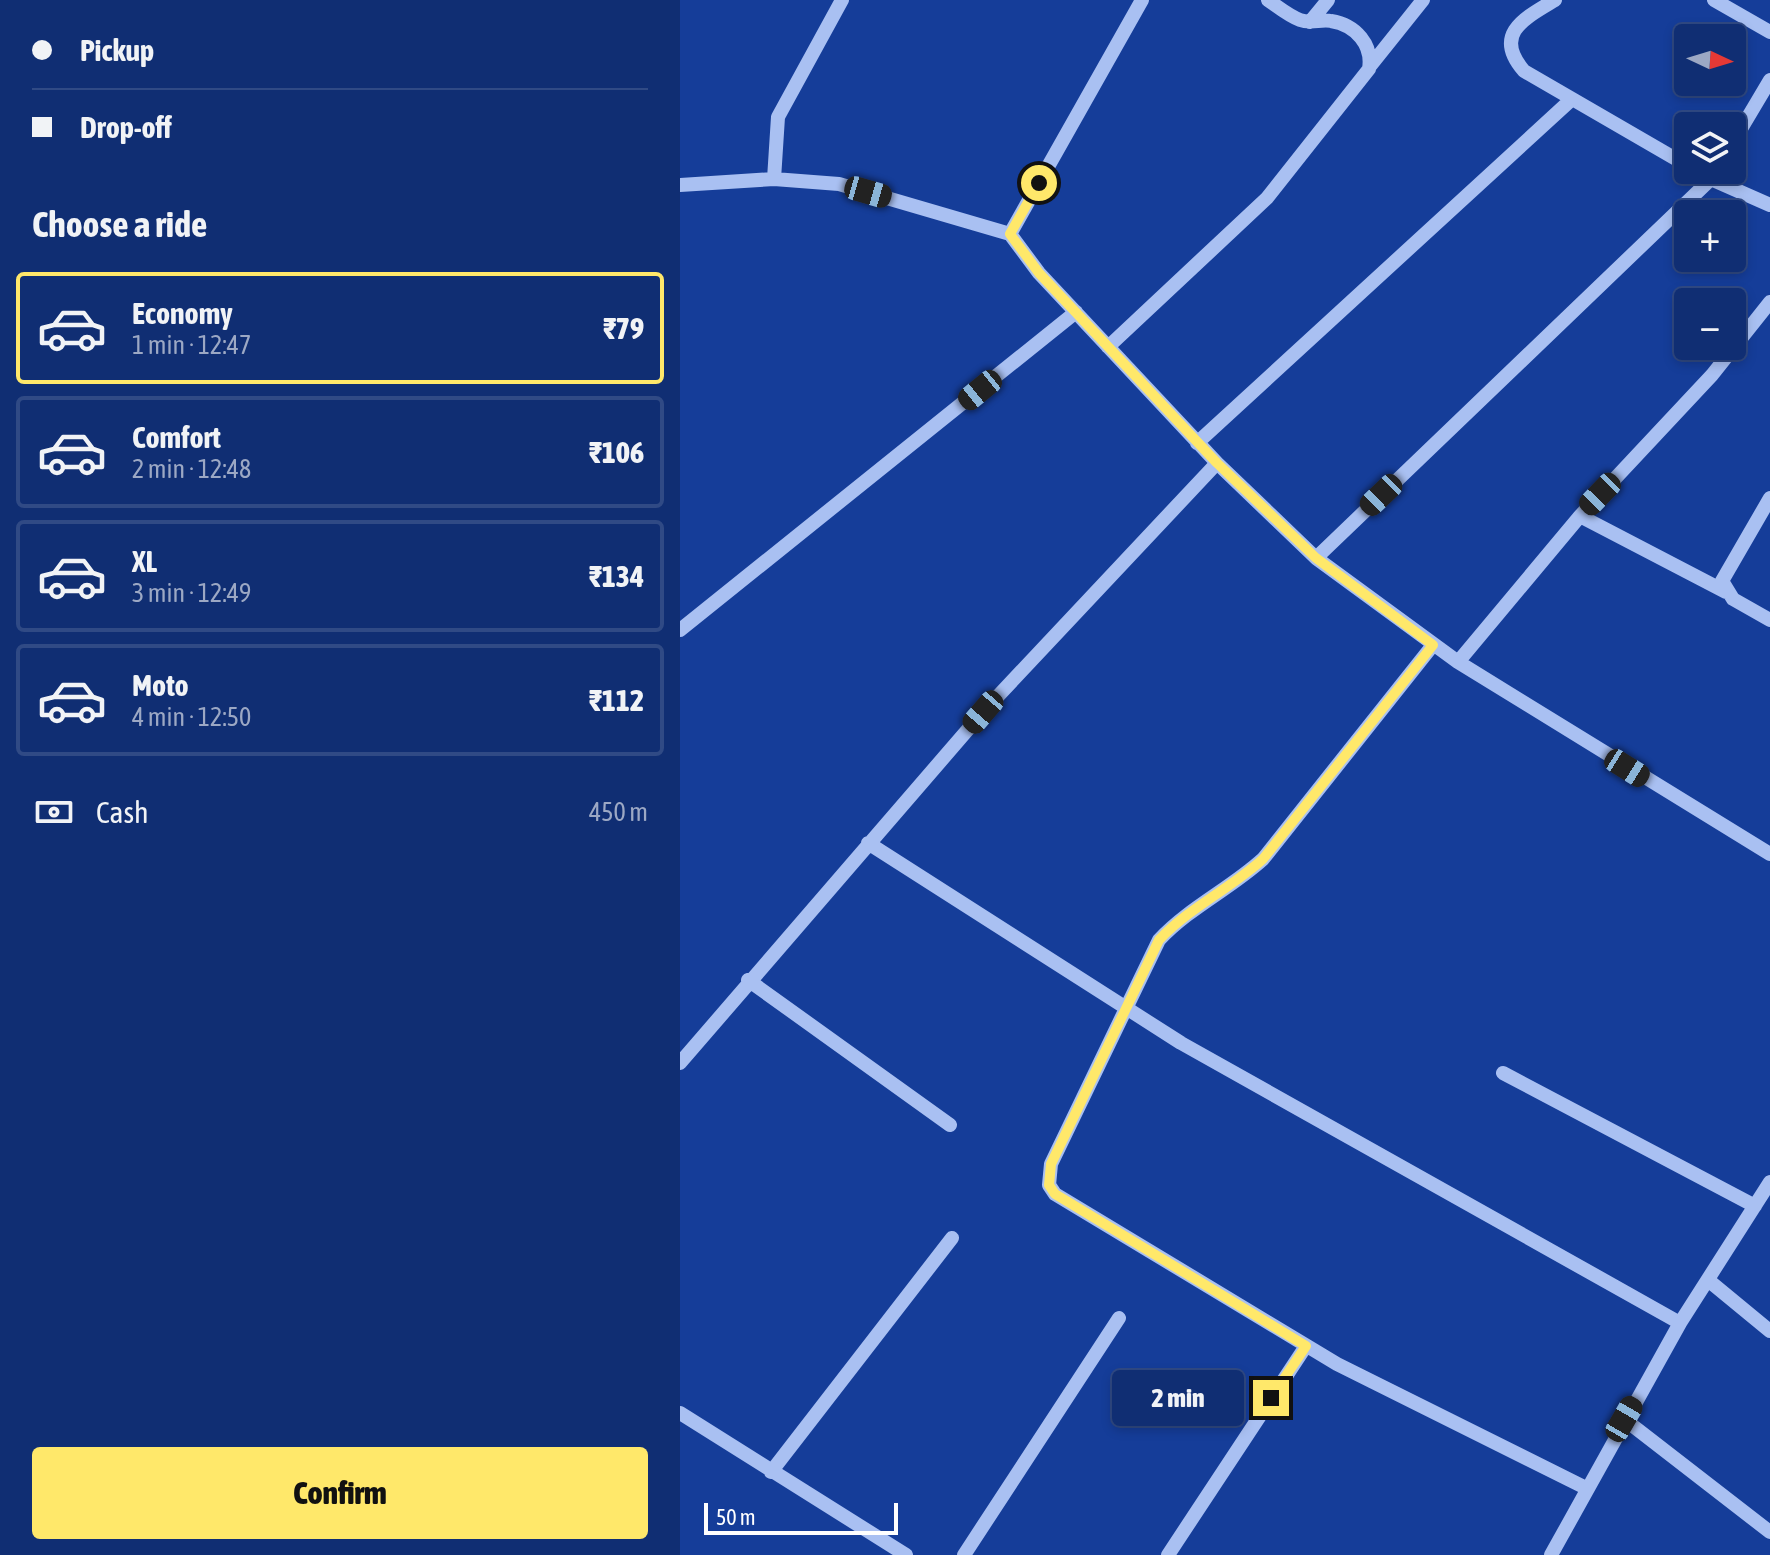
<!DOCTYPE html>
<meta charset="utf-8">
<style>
body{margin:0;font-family:"Asap Condensed",sans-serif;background:#193678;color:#f1f3f6;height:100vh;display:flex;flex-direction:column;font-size:30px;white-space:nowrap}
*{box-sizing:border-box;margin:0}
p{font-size:26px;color:#9ca8c4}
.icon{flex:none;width:44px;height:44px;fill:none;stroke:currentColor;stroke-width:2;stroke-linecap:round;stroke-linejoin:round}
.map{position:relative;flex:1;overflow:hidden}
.sheet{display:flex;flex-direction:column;background:#102e73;width:680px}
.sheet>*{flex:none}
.top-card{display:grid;align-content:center;height:176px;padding:0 32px;background:#102e73}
.needle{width:52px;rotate:94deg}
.controls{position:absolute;left:994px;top:24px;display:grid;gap:16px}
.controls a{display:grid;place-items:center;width:72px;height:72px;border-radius:8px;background:#102e73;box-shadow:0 4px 12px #0003,0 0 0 2px #304a85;font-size:40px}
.scale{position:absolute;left:24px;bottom:20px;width:194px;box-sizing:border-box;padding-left:8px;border:4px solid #fff;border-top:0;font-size:22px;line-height:28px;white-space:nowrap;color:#fff;-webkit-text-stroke:6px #153d99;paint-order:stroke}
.end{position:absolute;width:36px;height:36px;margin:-18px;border:10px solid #ffe86a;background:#111;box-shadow:0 0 0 4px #111}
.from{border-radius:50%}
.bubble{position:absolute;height:56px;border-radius:8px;background:#102e73;box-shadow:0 4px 12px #0003,0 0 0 2px #304a85;font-size:26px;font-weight:800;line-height:56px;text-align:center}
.car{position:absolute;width:24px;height:48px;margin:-24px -12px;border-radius:10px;box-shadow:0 0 6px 2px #0007;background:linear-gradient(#222 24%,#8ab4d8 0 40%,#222 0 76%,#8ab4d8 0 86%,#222 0)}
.top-card b{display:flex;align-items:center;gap:28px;height:76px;font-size:30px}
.top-card b+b{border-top:2px solid #304a85}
.top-card i{width:20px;height:20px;background:#f1f3f6}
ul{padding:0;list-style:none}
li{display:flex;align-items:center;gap:24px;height:112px;margin:0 16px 12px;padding:0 16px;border:4px solid #304a85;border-radius:8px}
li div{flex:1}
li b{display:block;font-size:30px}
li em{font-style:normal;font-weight:800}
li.active{border-color:#ffe86a}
li>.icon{width:72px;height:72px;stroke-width:1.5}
h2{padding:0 32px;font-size:36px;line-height:96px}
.pay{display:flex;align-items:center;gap:20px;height:88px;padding:0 32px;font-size:30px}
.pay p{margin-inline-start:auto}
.primary-button{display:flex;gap:16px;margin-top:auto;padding:16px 32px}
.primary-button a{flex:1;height:92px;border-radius:8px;background:#ffe86a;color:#111;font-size:32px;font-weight:800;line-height:92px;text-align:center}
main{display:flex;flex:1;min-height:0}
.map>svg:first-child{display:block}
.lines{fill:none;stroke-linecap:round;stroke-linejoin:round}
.minor{stroke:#a9c0f2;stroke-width:14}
.route{stroke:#ffe86a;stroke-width:10}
</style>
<main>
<section class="sheet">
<div class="top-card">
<b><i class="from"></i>Pickup</b>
<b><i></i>Drop-off</b>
</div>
<h2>Choose a ride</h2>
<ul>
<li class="active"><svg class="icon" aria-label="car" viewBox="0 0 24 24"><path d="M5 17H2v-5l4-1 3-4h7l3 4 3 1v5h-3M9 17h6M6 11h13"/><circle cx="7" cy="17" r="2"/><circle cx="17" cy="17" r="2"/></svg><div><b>Economy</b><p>1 min · 12:47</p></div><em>₹79</em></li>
<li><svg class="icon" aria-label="car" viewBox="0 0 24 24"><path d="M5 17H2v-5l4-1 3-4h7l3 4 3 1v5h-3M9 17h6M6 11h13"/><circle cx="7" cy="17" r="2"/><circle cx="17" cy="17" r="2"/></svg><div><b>Comfort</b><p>2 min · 12:48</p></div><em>₹106</em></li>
<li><svg class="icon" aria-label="car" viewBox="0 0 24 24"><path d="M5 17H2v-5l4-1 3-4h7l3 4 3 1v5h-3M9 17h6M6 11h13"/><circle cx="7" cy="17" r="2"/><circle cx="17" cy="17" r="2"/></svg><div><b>XL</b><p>3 min · 12:49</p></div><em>₹134</em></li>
<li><svg class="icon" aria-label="car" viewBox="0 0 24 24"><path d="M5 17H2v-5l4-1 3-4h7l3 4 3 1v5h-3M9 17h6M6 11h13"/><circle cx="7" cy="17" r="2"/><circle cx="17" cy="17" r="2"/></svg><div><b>Moto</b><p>4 min · 12:50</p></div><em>₹112</em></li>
</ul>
<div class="pay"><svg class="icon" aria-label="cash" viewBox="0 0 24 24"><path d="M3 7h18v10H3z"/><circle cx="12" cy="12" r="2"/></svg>Cash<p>450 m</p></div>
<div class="primary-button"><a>Confirm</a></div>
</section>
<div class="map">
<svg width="1090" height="1555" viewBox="0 0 1090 1555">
<rect width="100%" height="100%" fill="#153d99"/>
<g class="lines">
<!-- minor -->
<path class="minor" d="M875,0C845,18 812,34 844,71L1008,166
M1034,0L1090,32
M630,22L648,0
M691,65L743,0
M1052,144L1090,80
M94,179L98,117L162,0
M0,185L94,179L159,184L330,234L359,273L537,463L636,558L778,662L1090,854
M330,234L462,0
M428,347L587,198L689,69C693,45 676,25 651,21C641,19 631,24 620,20C609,16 598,7 588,0
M517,443L892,99
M1090,498L1042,581L1053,599L1090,620
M900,516L1046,592
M636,558L1031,179L1090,205
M0,630L396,312
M753,645L583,859C550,889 510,907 479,940L371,1164L369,1185L375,1194L657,1364L906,1488
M778,662L900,516L1032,375L1090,302
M188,843L501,1043L1000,1323
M68,980L270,1125
M0,1063L303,712L537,463
M823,1073L1075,1206
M1028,1280L1090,1331
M0,1413L226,1555
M944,1419L1090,1532
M91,1472L272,1238
M284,1555L439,1318
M488,1555L626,1346
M871,1555L1000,1323L1090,1182"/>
</g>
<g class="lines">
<!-- route -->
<path class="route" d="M359,183L330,234L359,273L537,463L636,558L753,645L583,859C550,889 510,907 479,940L371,1164L369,1185L375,1194L626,1346L591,1398"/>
</g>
</svg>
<div class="controls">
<a><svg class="needle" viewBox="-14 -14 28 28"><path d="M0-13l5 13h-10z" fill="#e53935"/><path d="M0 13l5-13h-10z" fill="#9ca8c4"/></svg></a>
<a><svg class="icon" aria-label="layers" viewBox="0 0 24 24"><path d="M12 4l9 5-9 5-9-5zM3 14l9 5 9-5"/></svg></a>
<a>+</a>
<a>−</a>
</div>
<div class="scale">50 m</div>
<i class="end from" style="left:359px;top:183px"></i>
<i class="end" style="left:591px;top:1398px"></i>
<div class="bubble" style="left:432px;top:1370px;width:132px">2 min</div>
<i class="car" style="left:188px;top:192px;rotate:106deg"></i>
<i class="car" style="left:300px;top:390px;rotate:231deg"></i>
<i class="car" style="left:920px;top:494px;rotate:224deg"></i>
<i class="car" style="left:701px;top:495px;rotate:226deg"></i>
<i class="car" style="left:303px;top:712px;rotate:221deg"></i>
<i class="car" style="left:947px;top:768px;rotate:122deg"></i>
<i class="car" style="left:944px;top:1419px;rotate:30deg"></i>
</div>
</main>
